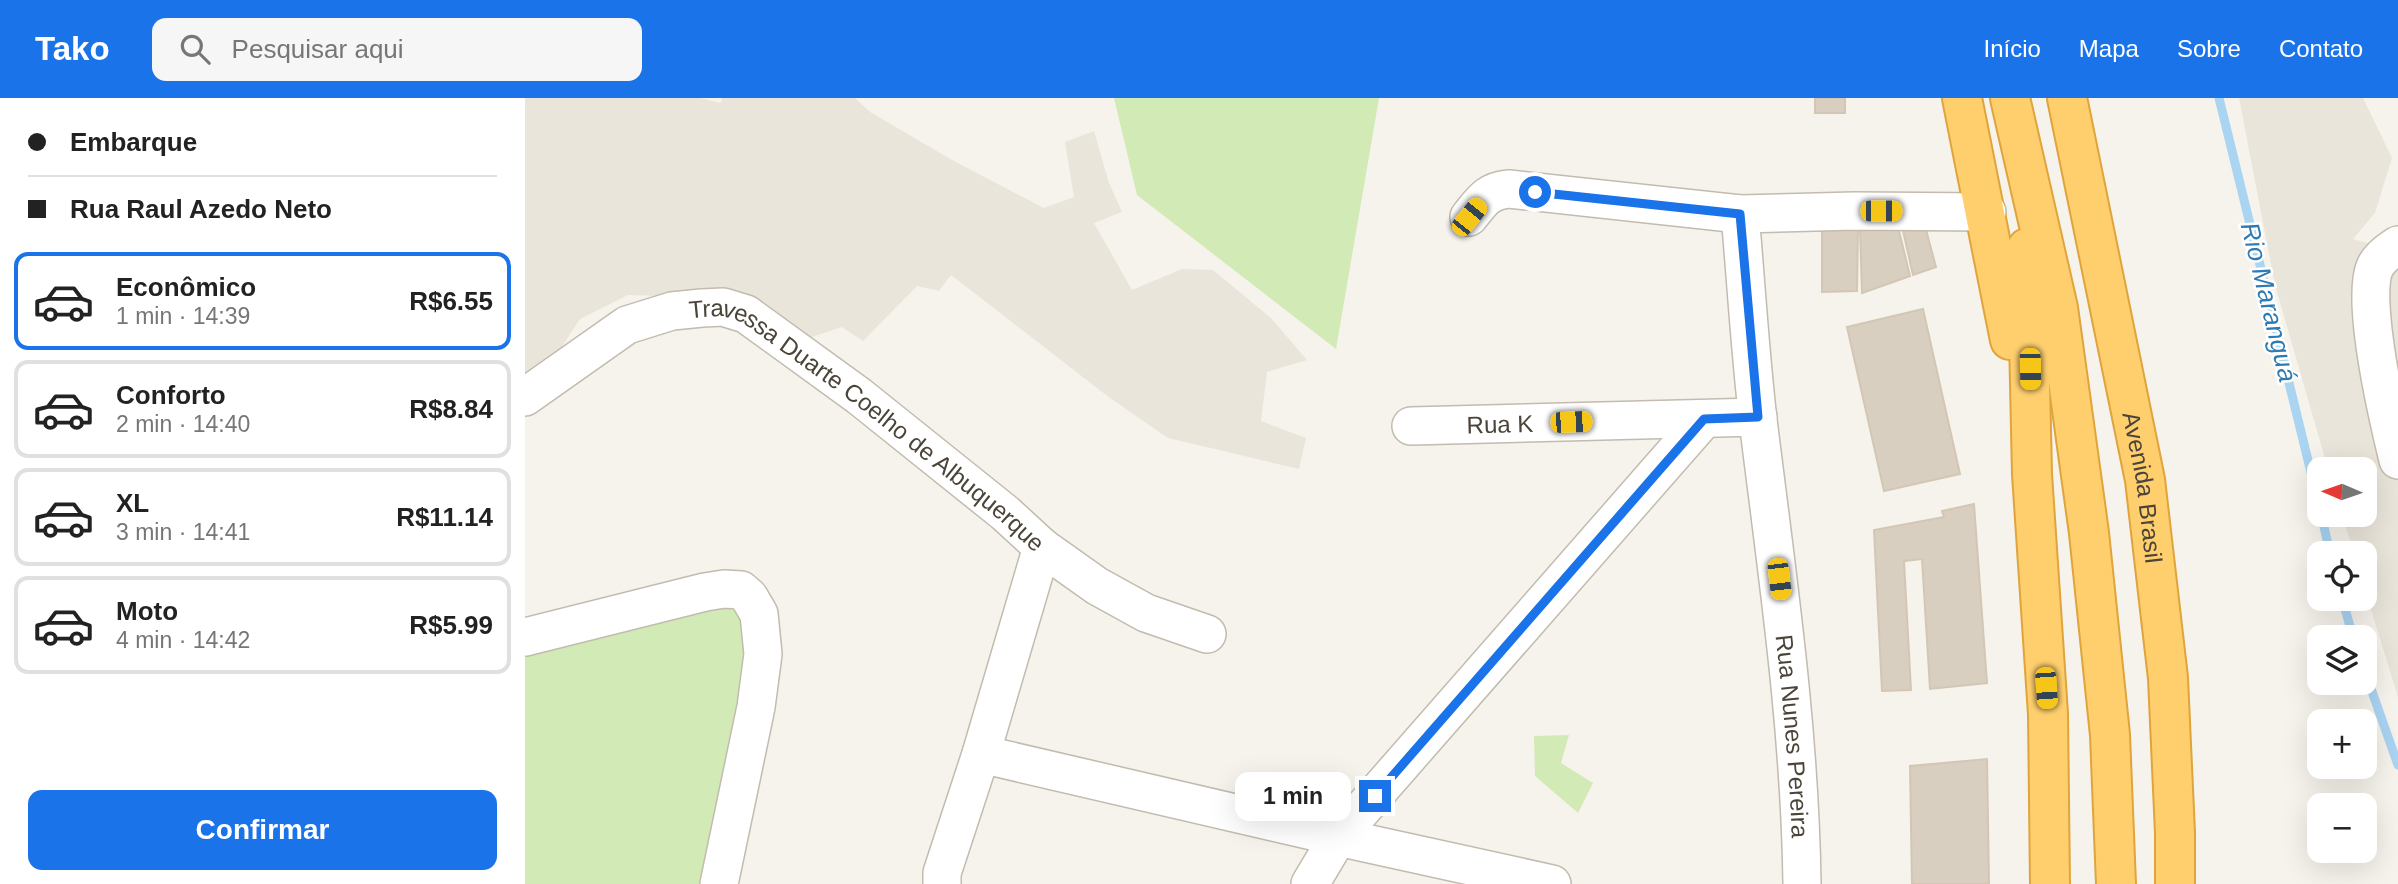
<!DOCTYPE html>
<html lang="pt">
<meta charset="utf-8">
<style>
body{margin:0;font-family:Helvetica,sans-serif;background:#f6f6f6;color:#222;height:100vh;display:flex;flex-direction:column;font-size:26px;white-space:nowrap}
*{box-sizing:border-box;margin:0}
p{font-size:23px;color:#767676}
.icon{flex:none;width:38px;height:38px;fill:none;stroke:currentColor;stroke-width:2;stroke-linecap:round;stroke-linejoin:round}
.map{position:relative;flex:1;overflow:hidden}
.sheet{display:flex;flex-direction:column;background:#fff;width:525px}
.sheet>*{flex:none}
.guide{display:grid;align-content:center;height:154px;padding:0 28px;background:#fff}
.needle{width:46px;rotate:272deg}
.fabs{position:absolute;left:1782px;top:359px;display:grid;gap:14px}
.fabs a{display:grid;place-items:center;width:70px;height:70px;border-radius:14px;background:#fff;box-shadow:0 7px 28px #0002;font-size:35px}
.end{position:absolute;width:32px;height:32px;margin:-16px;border:9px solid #1a73e8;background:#fff;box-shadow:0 0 0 4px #fff}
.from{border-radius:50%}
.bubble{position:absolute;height:49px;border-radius:14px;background:#fff;box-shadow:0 7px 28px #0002;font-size:23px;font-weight:800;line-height:49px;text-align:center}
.car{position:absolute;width:21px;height:42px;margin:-21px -10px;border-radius:9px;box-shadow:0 0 5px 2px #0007;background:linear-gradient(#f5c518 24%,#345 0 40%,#f5c518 0 76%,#345 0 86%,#f5c518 0)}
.guide b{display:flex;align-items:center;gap:24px;height:66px;font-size:26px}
.guide b+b{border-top:2px solid #e0e0e0}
.guide i{width:18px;height:18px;background:#222}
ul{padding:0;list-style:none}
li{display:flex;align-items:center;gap:21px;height:98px;margin:0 14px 10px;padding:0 14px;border:4px solid #e0e0e0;border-radius:14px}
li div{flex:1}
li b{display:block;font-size:26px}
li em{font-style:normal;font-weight:800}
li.active{border-color:#1a73e8}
li>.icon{width:63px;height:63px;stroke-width:1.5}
.action{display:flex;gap:14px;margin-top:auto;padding:14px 28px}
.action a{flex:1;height:80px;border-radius:14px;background:#1a73e8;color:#fff;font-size:28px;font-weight:800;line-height:80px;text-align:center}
header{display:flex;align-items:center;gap:42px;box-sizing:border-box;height:98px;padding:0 35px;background:#1a73e8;color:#fff}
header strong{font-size:33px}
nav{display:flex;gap:38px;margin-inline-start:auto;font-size:24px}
.search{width:490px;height:63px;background:#f6f6f6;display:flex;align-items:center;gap:18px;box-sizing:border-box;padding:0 24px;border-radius:14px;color:#767676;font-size:26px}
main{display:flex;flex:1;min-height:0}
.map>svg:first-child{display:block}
.residential{fill:#eae5da}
.green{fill:#d2eab5}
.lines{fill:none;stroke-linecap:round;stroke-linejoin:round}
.stream{stroke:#a9d4f2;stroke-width:9}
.building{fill:#d8cfc1;stroke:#d3c7b4;stroke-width:2}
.minor-casing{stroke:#c2bbae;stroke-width:40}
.highway-casing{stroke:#e0a43c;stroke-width:42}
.minor{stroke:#fff;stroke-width:37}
.highway{stroke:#ffcf6e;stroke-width:38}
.route{stroke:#1a73e8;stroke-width:9}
.labels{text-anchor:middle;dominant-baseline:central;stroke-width:5;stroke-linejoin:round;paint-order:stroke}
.street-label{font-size:24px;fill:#4b4439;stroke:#fff}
.water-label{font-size:26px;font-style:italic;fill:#2e7ab2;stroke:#fff}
</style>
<header>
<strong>Tako</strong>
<div class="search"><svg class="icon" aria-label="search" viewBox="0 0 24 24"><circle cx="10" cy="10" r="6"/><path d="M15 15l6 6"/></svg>Pesquisar aqui</div>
<nav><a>Início</a><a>Mapa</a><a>Sobre</a><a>Contato</a></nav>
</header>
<main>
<section class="sheet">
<div class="guide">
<b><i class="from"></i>Embarque</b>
<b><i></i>Rua Raul Azedo Neto</b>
</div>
<ul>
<li class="active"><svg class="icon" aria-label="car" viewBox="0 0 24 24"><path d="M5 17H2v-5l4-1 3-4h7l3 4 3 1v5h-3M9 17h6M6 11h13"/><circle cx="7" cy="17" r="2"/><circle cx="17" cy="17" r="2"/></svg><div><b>Econômico</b><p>1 min · 14:39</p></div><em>R$6.55</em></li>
<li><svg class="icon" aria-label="car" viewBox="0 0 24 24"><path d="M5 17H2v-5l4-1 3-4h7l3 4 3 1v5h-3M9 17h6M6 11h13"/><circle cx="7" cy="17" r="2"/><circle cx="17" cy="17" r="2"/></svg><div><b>Conforto</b><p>2 min · 14:40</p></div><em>R$8.84</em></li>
<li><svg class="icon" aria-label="car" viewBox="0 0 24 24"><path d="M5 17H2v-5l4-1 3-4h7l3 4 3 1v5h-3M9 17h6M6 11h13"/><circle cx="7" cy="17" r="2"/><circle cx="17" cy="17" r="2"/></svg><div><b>XL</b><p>3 min · 14:41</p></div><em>R$11.14</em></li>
<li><svg class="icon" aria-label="car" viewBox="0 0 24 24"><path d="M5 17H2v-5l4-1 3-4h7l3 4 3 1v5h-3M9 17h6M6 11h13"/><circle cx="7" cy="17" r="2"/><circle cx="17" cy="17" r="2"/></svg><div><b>Moto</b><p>4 min · 14:42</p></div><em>R$5.99</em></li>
</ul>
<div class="action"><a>Confirmar</a></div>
</section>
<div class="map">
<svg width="1873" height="786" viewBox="0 0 1873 786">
<rect width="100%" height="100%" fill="#f6f3ec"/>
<!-- residential -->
<path class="residential" d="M0,0H175L196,5L197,0H330L345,14L427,62L519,110L549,99L540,44L569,33L584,85L597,114L569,125L607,192L657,171L688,172L746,220L782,262L742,274L736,323L781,340L774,371L643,340L585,300L426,177L414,193L392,188L338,243L317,229L284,240L235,201L103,197L55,221L32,256L0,279Z
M1714,0H1838L1867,60L1850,115L1828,141L1873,154V599L1839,489V455H1829L1817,417L1839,416V371H1803L1750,187Z"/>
<!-- green -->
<path class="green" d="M589,0H854L811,251L612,97Z
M203,504L221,521L228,566L184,786H0V549Z
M1044,637L1036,665L1068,685L1053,715L1010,678L1009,638Z"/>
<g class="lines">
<!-- stream -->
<path class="stream" d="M1694,0L1794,407
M1796,416L1805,455
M1817,500L1828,539
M1839,571L1873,667"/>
</g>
<!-- building -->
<path class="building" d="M1290,0H1320V15H1290Z
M1377,128H1400L1411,169L1388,177Z
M1333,129L1332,193L1297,194V130Z
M1373,129L1385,178L1337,195L1335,131Z
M1398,211L1435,376L1359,393L1322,229Z
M1449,406L1462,585L1405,591L1397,461L1379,463L1386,592L1357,593L1349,432L1419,419L1417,413Z
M1462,661L1464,786H1387L1385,668Z"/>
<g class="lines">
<!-- minor casing -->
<g class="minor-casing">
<g id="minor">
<path id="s1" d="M1215,116C1221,184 1225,253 1233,322C1252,476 1275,630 1277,786"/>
<path d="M944,119C957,103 962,93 984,91L1215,116L1329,113L1462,114"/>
<path d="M1873,147C1864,153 1855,159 1850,169C1835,201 1864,325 1873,362"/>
<path id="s2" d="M0,299L102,227L147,213L177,210L198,209L221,216L334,298L480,415L517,449L572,488L621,515L682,536"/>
<path id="s3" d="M886,328L1233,319"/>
<path d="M0,539L180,494L199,491L216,492L224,499L234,516L238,556L231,609L194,786"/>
<path d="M456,656L813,739L1027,786"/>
<path d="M417,786V775L456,656L517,449"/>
<path d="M785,786L813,739L1179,321"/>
</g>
</g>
<!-- highway casing -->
<g class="highway-casing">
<g id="highway">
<path d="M1437,0L1485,242"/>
<path d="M1485,0L1533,210L1564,435L1585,637L1591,786"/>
<path id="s4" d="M1542,0L1620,382L1643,580L1650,735V786"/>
<path d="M1502,150L1507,376L1523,616L1525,786"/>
</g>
</g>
<!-- minor -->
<use href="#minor" class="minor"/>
<!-- highway -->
<use href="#highway" class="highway"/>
</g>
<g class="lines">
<!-- route -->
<path class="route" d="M850,698L1179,321L1233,319L1215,116L1010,94"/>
</g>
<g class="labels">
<!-- street labels -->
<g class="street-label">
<text stroke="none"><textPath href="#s3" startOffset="89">Rua K</textPath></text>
<text stroke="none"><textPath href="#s2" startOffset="406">Travessa Duarte Coelho de Albuquerque</textPath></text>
<text stroke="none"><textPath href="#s4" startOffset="397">Avenida Brasil</textPath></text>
<text stroke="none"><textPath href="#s1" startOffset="525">Rua Nunes Pereira</textPath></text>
</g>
<!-- water labels -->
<g class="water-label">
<text transform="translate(1744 204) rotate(76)">Rio Maranguá</text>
</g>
</g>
</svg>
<div class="fabs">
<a><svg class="needle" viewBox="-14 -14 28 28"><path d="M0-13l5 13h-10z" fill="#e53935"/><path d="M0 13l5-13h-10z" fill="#767676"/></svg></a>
<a><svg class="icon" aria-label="locate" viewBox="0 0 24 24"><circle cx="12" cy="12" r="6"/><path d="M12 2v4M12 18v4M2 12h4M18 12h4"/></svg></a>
<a><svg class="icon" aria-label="layers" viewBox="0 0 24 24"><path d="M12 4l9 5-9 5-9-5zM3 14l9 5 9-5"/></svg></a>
<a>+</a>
<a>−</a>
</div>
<i class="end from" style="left:1010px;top:94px"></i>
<i class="end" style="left:850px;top:698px"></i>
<div class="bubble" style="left:710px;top:674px;width:116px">1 min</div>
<i class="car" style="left:1356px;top:113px;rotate:90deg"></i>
<i class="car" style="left:944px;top:119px;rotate:39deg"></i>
<i class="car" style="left:1505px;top:271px;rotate:179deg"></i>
<i class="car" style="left:1046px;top:324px;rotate:88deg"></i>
<i class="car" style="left:1254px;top:481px;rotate:173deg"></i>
<i class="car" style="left:1521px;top:590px;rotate:176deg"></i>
</div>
</main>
